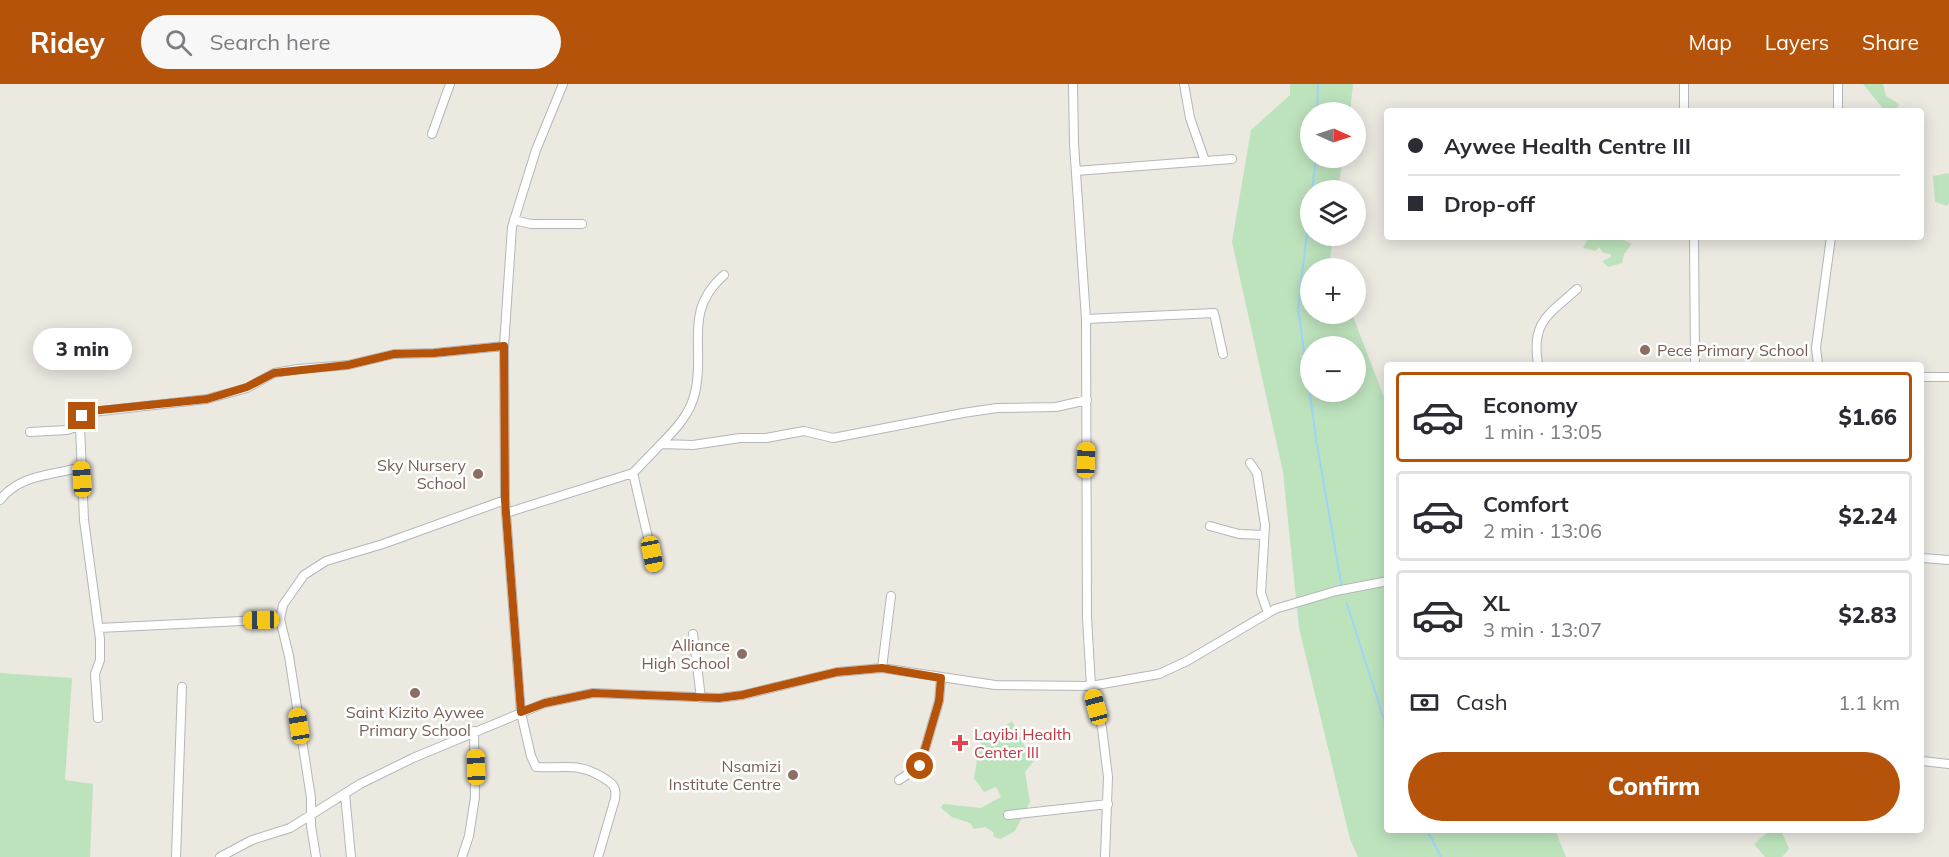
<!DOCTYPE html>
<meta charset="utf-8">
<style>
body{margin:0;font-family:Mulish,sans-serif;background:#f7f7f7;color:#2b2b33;height:100vh;display:flex;flex-direction:column;font-size:22px;white-space:nowrap}
*{box-sizing:border-box;margin:0}
p{font-size:20px;color:#7c7c81}
.icon{flex:none;width:33px;height:33px;fill:none;stroke:currentColor;stroke-width:2;stroke-linecap:round;stroke-linejoin:round}
.map{position:relative;flex:1;overflow:hidden}
.side{position:absolute;left:1384px;top:278px;width:540px;height:471px;display:flex;flex-direction:column;background:#fff;border-radius:6px;box-shadow:0 3px 15px #0003}
.side>*{flex:none}
.hud{position:absolute;left:1384px;top:24px;width:540px;height:132px;border-radius:6px;box-shadow:0 3px 15px #0003;display:grid;align-content:center;height:132px;padding:0 24px;background:#fff}
.needle{width:39px;rotate:93deg}
.controls{position:absolute;left:1300px;top:18px;display:grid;gap:12px}
.controls a{display:grid;place-items:center;width:66px;height:66px;border-radius:50%;background:#fff;box-shadow:0 3px 15px #0003;font-size:30px}
.end{position:absolute;width:27px;height:27px;margin:-14px;border:8px solid #b45309;background:#fff;box-shadow:0 0 0 3px #fff}
.from{border-radius:50%}
.bubble{position:absolute;height:42px;border-radius:21px;background:#fff;box-shadow:0 3px 15px #0003;font-size:20px;font-weight:800;line-height:42px;text-align:center}
.car{position:absolute;width:18px;height:36px;margin:-18px -9px;border-radius:8px;box-shadow:0 0 4px 2px #0007;background:linear-gradient(#f5c518 24%,#345 0 40%,#f5c518 0 76%,#345 0 86%,#f5c518 0)}
.hud b{display:flex;align-items:center;gap:21px;height:57px;font-size:22px}
.hud b+b{border-top:2px solid #e1e1e2}
.hud i{width:15px;height:15px;background:#2b2b33}
ul{padding:10px 0 0;list-style:none}
li{display:flex;align-items:center;gap:18px;height:90px;margin:0 12px 9px;padding:0 12px;border:3px solid #e1e1e2;border-radius:6px}
li div{flex:1}
li b{display:block;font-size:22px}
li em{font-style:normal;font-weight:800}
li.active{border-color:#b45309}
li>.icon{width:54px;height:54px;stroke-width:1.5}
.pay{display:flex;align-items:center;gap:15px;height:66px;padding:0 24px;font-size:22px}
.pay p{margin-inline-start:auto}
.cta{display:flex;gap:12px;margin-top:auto;padding:12px 24px}
.cta a{flex:1;height:69px;border-radius:36px;background:#b45309;color:#fff;font-size:24px;font-weight:800;line-height:69px;text-align:center}
header{display:flex;align-items:center;gap:36px;box-sizing:border-box;height:84px;padding:0 30px;background:#b45309;color:#fff}
header strong{font-size:28px}
nav{display:flex;gap:33px;margin-inline-start:auto;font-size:21px}
.search{width:420px;height:54px;background:#f7f7f7;display:flex;align-items:center;gap:15px;box-sizing:border-box;padding:0 21px;border-radius:33px;color:#7c7c81;font-size:22px}
.map>svg:first-child{display:block}
.green{fill:#bde3bd;fill-rule:evenodd}
.lines{fill:none;stroke-linecap:round;stroke-linejoin:round}
.stream{stroke:#a0d4fb;stroke-width:2}
.minor-casing{stroke:#b3b6ba;stroke-width:10}
.minor{stroke:#fff;stroke-width:8}
.route{stroke:#b45309;stroke-width:8}
.education-dot{fill:#8d6e63;stroke:#fff;stroke-width:2}
.health-dot{fill:#e0444e;stroke:#fff;stroke-width:2}
.labels{text-anchor:middle;dominant-baseline:central;stroke-width:5;stroke-linejoin:round;paint-order:stroke}
.education-label{font-size:16px;fill:#785e54;stroke:#fff;text-anchor:end}
.health-label{font-size:16px;fill:#be3a42;stroke:#fff;text-anchor:start}
</style>
<header>
<strong>Ridey</strong>
<div class="search"><svg class="icon" aria-label="search" viewBox="0 0 24 24"><circle cx="10" cy="10" r="6"/><path d="M15 15l6 6"/></svg>Search here</div>
<nav><a>Map</a><a>Layers</a><a>Share</a></nav>
</header>
<div class="map">
<svg width="1949" height="773" viewBox="0 0 1949 773">
<rect width="100%" height="100%" fill="#ebe9e0"/>
<!-- green -->
<path class="green" d="M1290,0H1353L1350,28H1311V74H1343L1338,106H1311V152H1333L1330,175L1334,184H1311V230H1352L1387,321L1388,746H1555L1566,773H1358L1350,755L1299,544L1283,388L1232,158L1251,46L1290,11ZM1311,262H1356V308H1311Z
M1863,0H1883L1886,12L1899,20L1896,27H1885Z
M1949,89V119L1947,122L1935,118L1933,92Z
M1599,153H1625L1623,156L1632,160L1624,170L1622,179L1608,183L1602,177L1611,173V170L1603,169L1599,163L1596,167L1583,164L1587,156Z
M0,589L72,594L65,696L93,700L90,773H0Z
M1012,637L1025,663L1040,670L1025,688L1030,718L1015,747L1001,755L994,753L993,748L985,743L974,745L970,739L952,733L941,724L943,720L981,724L1001,713L996,703L984,708L974,694L979,664L986,647H998Z
M1781,746L1789,765L1782,773H1765L1754,760L1768,748Z"/>
<g class="lines">
<!-- stream -->
<path class="stream" d="M1317,28L1318,0
M1312,106L1316,74
M1311,115L1298,224L1317,361L1342,504
M1347,520L1388,648
M1427,746L1441,773"/>
<!-- minor casing -->
<g class="minor-casing">
<path id="minor" d="M563,0L536,66L512,143L504,262L505,416L521,629L531,672L536,683C563,685 578,678 602,693C612,699 617,702 615,715L598,773
M1073,0L1074,60L1086,235L1087,534L1091,602L1102,644L1108,693L1105,773
M1184,0L1190,34L1205,77
M1684,0V27
M1838,27V0
M432,50L450,0
M1076,87L1232,75
M514,136L531,140H582
M1694,153L1695,276
M1086,235L1214,229L1223,270
M1538,280C1531,238 1548,231 1577,205
M1818,280L1816,264L1831,153
M1922,293H1949
M30,348L67,346L80,342
M661,360C676,345 690,330 695,309C706,264 682,228 724,191
M1250,379L1257,389L1265,441L1261,509L1268,529
M633,389L655,484
M0,416C20,390 51,392 81,383
M506,429L633,389L661,360L693,361L740,354H766L804,347L833,354L963,329L997,324L1056,323L1087,316
M1210,442L1239,450L1264,451
M1922,474L1949,476
M99,544L280,535
M693,550L701,614
M882,584L891,512
M98,634L95,590L100,576V555L84,436L80,342L84,329L207,315L247,304L274,289L298,285L348,281L394,270L434,269L504,262
M1922,677L1949,680
M899,696L920,682L939,617L941,594
M345,710L351,773
M1008,731L1108,720
M176,773L182,603
M220,773L252,756L290,744L360,700L413,674L545,619L593,609L719,614L743,611L837,588L882,584L995,601L1091,602L1159,590L1187,577L1275,525L1336,507L1388,497
M316,773L311,742V714L289,572L280,535L283,521L304,491L326,477L383,460L505,416
M462,773L469,752L475,713L474,647"/>
</g>
<!-- minor -->
<use href="#minor" class="minor"/>
</g>
<g class="lines">
<!-- route -->
<path class="route" d="M82,332L91,327L207,315L247,303L274,289L348,281L394,270L434,269L504,262L505,416L521,628L545,619L593,609L719,614L742,611L837,588L882,584L941,594L939,617L920,682"/>
</g>
<!-- markers -->
<g class="education-dot">
<circle cx="1645" cy="266" r="6"/>
<circle cx="478" cy="390" r="6"/>
<circle cx="742" cy="570" r="6"/>
<circle cx="415" cy="609" r="6"/>
<circle cx="793" cy="691" r="6"/>
</g>
<path class="health-dot" d="M957 650h6v6h6v6h-6v6h-6v-6h-6v-6h6z"/>
<g class="labels">
<!-- education labels -->
<g class="education-label">
<text x="1657" y="266" text-anchor="start">Pece Primary School</text>
<text x="466" y="381">Sky Nursery<tspan x="466" dy="18">School</tspan></text>
<text x="730" y="561">Alliance<tspan x="730" dy="18">High School</tspan></text>
<text x="415" y="628" text-anchor="middle">Saint Kizito Aywee<tspan x="415" dy="18">Primary School</tspan></text>
<text x="781" y="682">Nsamizi<tspan x="781" dy="18">Institute Centre</tspan></text>
</g>
<!-- health labels -->
<g class="health-label">
<text x="974" y="650">Layibi Health<tspan x="974" dy="18">Center III</tspan></text>
</g>
</g>
</svg>
<div class="controls">
<a><svg class="needle" viewBox="-14 -14 28 28"><path d="M0-13l5 13h-10z" fill="#e53935"/><path d="M0 13l5-13h-10z" fill="#7c7c81"/></svg></a>
<a><svg class="icon" aria-label="layers" viewBox="0 0 24 24"><path d="M12 4l9 5-9 5-9-5zM3 14l9 5 9-5"/></svg></a>
<a>+</a>
<a>−</a>
</div>
<i class="end from" style="left:920px;top:682px"></i>
<i class="end" style="left:82px;top:332px"></i>
<div class="bubble" style="left:33px;top:244px;width:99px">3 min</div>
<i class="car" style="left:1086px;top:376px;rotate:2deg"></i>
<i class="car" style="left:82px;top:395px;rotate:356deg"></i>
<i class="car" style="left:652px;top:470px;rotate:169deg"></i>
<i class="car" style="left:261px;top:536px;rotate:269deg"></i>
<i class="car" style="left:1096px;top:623px;rotate:345deg"></i>
<i class="car" style="left:299px;top:642px;rotate:351deg"></i>
<i class="car" style="left:476px;top:683px;rotate:358deg"></i>
<div class="hud">
<b><i class="from"></i>Aywee Health Centre III</b>
<b><i></i>Drop-off</b>
</div>
<section class="side">
<ul>
<li class="active"><svg class="icon" aria-label="car" viewBox="0 0 24 24"><path d="M5 17H2v-5l4-1 3-4h7l3 4 3 1v5h-3M9 17h6M6 11h13"/><circle cx="7" cy="17" r="2"/><circle cx="17" cy="17" r="2"/></svg><div><b>Economy</b><p>1 min · 13:05</p></div><em>$1.66</em></li>
<li><svg class="icon" aria-label="car" viewBox="0 0 24 24"><path d="M5 17H2v-5l4-1 3-4h7l3 4 3 1v5h-3M9 17h6M6 11h13"/><circle cx="7" cy="17" r="2"/><circle cx="17" cy="17" r="2"/></svg><div><b>Comfort</b><p>2 min · 13:06</p></div><em>$2.24</em></li>
<li><svg class="icon" aria-label="car" viewBox="0 0 24 24"><path d="M5 17H2v-5l4-1 3-4h7l3 4 3 1v5h-3M9 17h6M6 11h13"/><circle cx="7" cy="17" r="2"/><circle cx="17" cy="17" r="2"/></svg><div><b>XL</b><p>3 min · 13:07</p></div><em>$2.83</em></li>
</ul>
<div class="pay"><svg class="icon" aria-label="cash" viewBox="0 0 24 24"><path d="M3 7h18v10H3z"/><circle cx="12" cy="12" r="2"/></svg>Cash<p>1.1 km</p></div>
<div class="cta"><a>Confirm</a></div>
</section>
</div>
